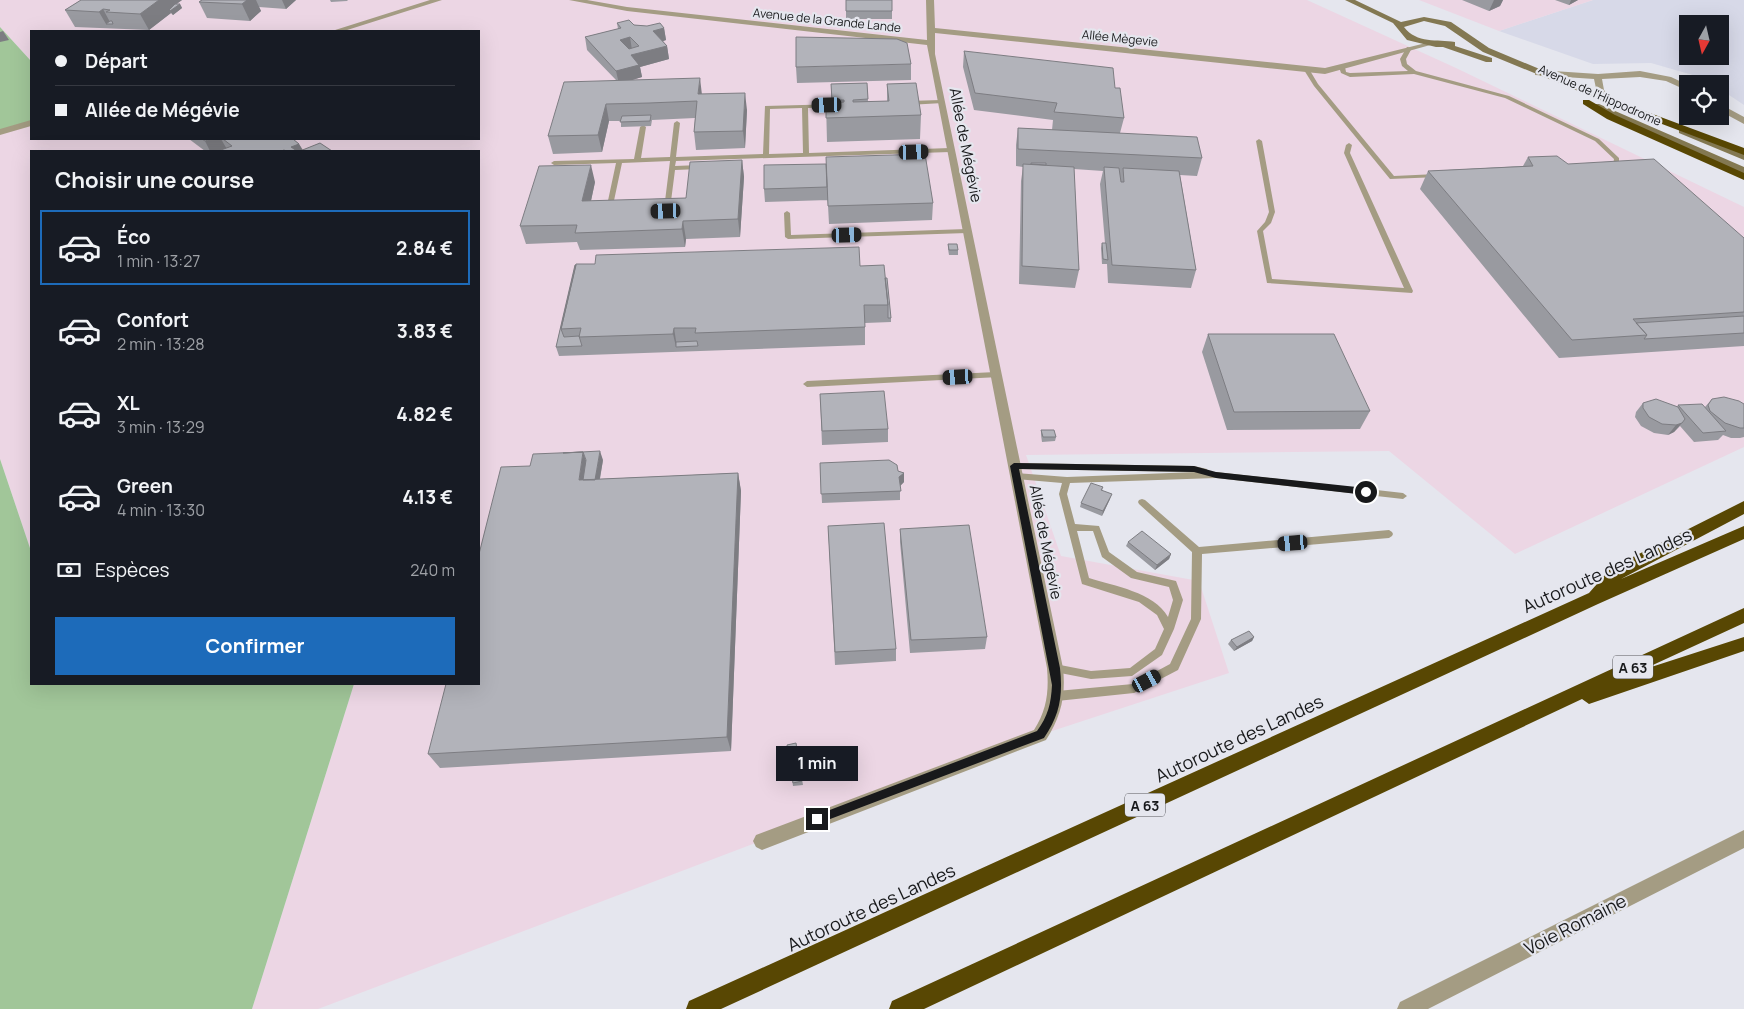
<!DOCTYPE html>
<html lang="fr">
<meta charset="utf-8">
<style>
body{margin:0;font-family:Manrope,sans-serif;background:#20242c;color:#f1f3f6;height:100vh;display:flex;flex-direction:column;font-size:19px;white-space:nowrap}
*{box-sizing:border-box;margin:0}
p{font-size:16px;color:#9ea1a6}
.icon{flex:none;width:28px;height:28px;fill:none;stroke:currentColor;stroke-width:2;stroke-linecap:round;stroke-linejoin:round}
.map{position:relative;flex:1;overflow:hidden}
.panel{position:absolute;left:30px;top:150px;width:450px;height:535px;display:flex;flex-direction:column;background:#171b24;border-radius:0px;box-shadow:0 5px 20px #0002}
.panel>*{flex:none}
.banner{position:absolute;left:30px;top:30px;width:450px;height:110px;border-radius:0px;box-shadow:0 5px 20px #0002;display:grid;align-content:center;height:110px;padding:0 25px;background:#171b24}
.needle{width:32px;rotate:188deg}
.controls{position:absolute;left:1679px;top:15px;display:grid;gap:10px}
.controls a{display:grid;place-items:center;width:50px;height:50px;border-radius:0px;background:#171b24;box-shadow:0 5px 20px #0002;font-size:25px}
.end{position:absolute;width:22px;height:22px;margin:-11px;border:6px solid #18191b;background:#fff;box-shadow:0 0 0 2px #fff}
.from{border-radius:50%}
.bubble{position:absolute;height:35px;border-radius:0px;background:#171b24;box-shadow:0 5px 20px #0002;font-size:16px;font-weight:700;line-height:35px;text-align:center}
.car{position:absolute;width:15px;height:30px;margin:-15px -8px;border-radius:6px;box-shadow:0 0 4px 1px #0007;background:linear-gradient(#222 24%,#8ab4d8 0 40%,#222 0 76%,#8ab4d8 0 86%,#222 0)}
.banner b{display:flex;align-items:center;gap:18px;height:48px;font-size:19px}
.banner b+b{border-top:1px solid #363941}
.banner i{width:12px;height:12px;background:#f1f3f6}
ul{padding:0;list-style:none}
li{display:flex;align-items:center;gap:15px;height:75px;margin:0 10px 8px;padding:0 15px;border:2px solid transparent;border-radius:0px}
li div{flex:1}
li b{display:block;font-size:19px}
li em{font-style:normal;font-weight:700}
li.active{border-color:#1d6bba}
li>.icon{width:45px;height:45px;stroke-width:1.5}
h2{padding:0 25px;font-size:22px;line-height:60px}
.pay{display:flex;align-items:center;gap:12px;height:55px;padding:0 25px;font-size:19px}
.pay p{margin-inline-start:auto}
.action{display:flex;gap:10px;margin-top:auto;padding:10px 25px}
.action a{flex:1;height:58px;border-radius:0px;background:#1d6bba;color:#fff;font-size:20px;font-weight:700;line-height:58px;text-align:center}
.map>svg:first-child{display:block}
.built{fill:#d7d9e8;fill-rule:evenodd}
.industrial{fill:#ecd6e4}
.green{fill:#a1c699}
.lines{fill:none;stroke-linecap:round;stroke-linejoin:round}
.service{fill:#a49c83;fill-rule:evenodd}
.minor{fill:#a49c83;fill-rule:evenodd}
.secondary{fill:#837852;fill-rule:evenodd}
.motorway{fill:#584703;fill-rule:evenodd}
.wall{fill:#999aa0}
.shaded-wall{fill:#7d7d82}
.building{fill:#b2b3ba;stroke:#7d7d82;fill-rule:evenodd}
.route{fill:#18191b}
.labels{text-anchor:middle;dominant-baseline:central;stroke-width:4.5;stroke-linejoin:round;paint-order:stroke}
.far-street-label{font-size:12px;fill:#18191b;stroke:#e5e6ee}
.shield{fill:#e5e6ee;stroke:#56565a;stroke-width:1}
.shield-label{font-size:14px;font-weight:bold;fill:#18191b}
.street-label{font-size:15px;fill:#18191b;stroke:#e5e6ee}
.near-street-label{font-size:18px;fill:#18191b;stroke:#e5e6ee}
</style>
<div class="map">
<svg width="1744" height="1009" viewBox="0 0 1744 1009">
<rect width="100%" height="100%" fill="#e5e6ee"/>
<!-- built -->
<path class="built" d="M1593,0H1744V105L1720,89V84H1712L1703,78L1651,63L1593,64L1499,31ZM1688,24H1720V56H1688Z"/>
<!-- industrial -->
<path class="industrial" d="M0,0H1307L1456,68L1744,207V447L1515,554L1389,451L1026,455L1061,556L1199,581L1229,673L1040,735L318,1009H252L354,684H479V151H31V551L0,459V132L31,123V139H479V31H31V61L0,27Z
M1419,0H1593L1499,31Z"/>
<!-- green -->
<path class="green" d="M0,27L31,61V123L0,132Z
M0,459L31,551V684H354L252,1009H0Z"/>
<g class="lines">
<!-- service -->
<path class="service" d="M1407,47L1412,48L1406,59L1407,64L1416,71L1509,96L1599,139L1619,158V166L1616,168H1608V166L1613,165L1614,159L1595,141L1505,98L1414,74L1350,77L1341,73L1339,67L1342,65L1345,67L1346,72L1350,73L1408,71L1402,66L1400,59Z
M1305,69H1309L1318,84L1394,176L1437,174L1440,176L1439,177L1390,179L1314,86L1304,70Z
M941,100L943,101V103L908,105L905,103L908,101Z
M840,104L841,105L838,107L808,108L809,153L950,148L953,150L950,152L676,161L675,166L700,165L703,167L700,169L675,170L670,209L667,211L664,209L670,161L622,163L612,210L609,212L606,210L616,163L554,165L551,163L554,161L634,159L640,127L643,125L646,127L641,158L670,157L674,123L677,121L680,123L676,157L763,154L765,106ZM802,108L803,153L769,154L770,109Z
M1259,139L1262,141L1275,212L1271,223L1263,231L1272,279L1404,288L1344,153L1346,145L1349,143L1352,145L1350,153L1413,291L1412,293L1267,283L1257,231L1265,222L1269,212L1256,141Z
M787,211L790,213L791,235L967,229L970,231L967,233L788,239L785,237L784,213Z
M996,372L1000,375L999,377L807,387L803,384L807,381Z
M1014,463L1194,466L1207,469L1208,472H1216L1403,493L1407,496L1403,499L1216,478L1070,483L1067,494L1075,524L1099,526L1109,552L1137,572L1176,581L1183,600L1174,629L1162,655L1132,676L1091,679L1055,672L1051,671L1050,668L1051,665L1055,664L1091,671L1130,668L1155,649L1164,629L1157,615L1139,602L1082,584L1059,494L1062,483L1016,479L1012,476L1016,473L1067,477L1196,472L1014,469L1010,466ZM1077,531H1093L1102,557L1131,578L1169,587L1173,600L1168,617C1154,592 1114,586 1089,578Z
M1142,499L1145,500L1199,547L1389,530L1392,532L1393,534L1392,536L1389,538L1202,554L1201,619L1178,670L1134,693L1057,701L1053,699L1052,696L1053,693L1057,691L1133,684L1170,664L1191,619L1192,552L1139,504L1138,502L1139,500Z"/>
<!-- minor -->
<path class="minor" d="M430,0H442L344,31H332Z
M569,0H587L627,7L927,40L926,0H934L935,28L1325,68L1430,42L1434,44L1325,74L935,33V54L1063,668C1066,695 1061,717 1046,740L762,850L756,847L753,841L756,835L1034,730C1047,710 1049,691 1047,668L927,45L627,11Z
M1538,70L1598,74L1640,71L1671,77L1688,85V91L1666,81L1640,77L1602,79L1604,90L1613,101L1609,104L1597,93L1594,79L1535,75V71Z
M1720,104L1744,117V124L1720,111Z
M31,120V126L0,135V129Z
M1744,830V848L1428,1009H1397L1400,1002Z"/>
<!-- secondary -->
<path class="secondary" d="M1345,0H1355L1401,22L1424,17L1451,22L1489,48L1647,114L1639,116L1483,52L1445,26L1424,21L1404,27C1417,44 1437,39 1455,42V46L1492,58V62H1486L1443,47H1436L1407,40L1393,23Z
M1593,104H1599L1744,167V174L1593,108Z
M1679,129H1685L1744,154V160L1679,133Z"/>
<!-- motorway -->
<path class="motorway" d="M1583,100H1589L1615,115L1744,173V180L1607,119L1583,104Z
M1625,106H1631L1744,148V155L1625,110Z
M1744,501V514L1621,579L1744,526V539L1598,604L721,1009H686L689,1001L1589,593L1611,568Z
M1744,608V623L1642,670L1744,637V651L1589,704L1582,699L924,1009H889L892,1001Z"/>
</g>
<!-- wall -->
<path class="wall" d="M81,0H182L177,4H180L182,8L173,15L171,13L149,30L75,27L65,10Z
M200,0H296L286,9L259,7L261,11L250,21L207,18L199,2L201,1Z
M330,0H348L347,1L331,2Z
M892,0V19H846V11Z
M1462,0H1503L1500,6L1489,11Z
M1555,0H1578L1569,5Z
M617,23L664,28L666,40L663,41L667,46L669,59L640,67L642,77L632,80L702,94L747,110L745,148L696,150L694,132L695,118L652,120L651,126L621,127V121H609L602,152L553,154L548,136L616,80L587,50L585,37L618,29Z
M964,51L1115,88L1124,118L1120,133L1202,158L1197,176L1180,175L1196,270L1191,288L1108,283L1107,264H1102L1101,248L1102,243H1105L1100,184L1103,171L1074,169L1079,270L1075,288L1019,284L1021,181L1023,167L1016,166V145L1018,128L1052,130L1053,120L974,110L963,67Z
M911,64V80L797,83L796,67Z
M867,83L868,102L887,101V84L921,115L920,139L827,142L826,103H832L831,84Z
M189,139H293L299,144L303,150L332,151H205Z
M1528,157L1568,164L1744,238V346L1559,358L1420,189L1428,171L1523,166Z
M742,160L744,177L740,237L686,239L685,247L580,250L577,242L526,244L520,226L595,182L591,201L686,198Z
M764,165L933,203L932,220L829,224L827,187L828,200L765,202L764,189Z
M948,244L958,250V255H949L948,249Z
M575,265L860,266L885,278L891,318V322L865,323V345L559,356L556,347Z
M1208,334L1370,411L1360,429L1227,430L1202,352Z
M820,394L888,429V442L822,445Z
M1712,399L1744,404V437L1740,438H1731L1723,435L1718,440L1694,442L1680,426L1674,432L1668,435L1654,433L1641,426L1635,417L1636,412L1643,403L1677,407L1678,405L1705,407Z
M1041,430L1056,437L1055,441L1042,442L1041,435Z
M603,460L600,479L738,473L741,491L731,751L440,768L428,754Z
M820,463L898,471L904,473V482L900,486V500L822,503Z
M1103,487L1102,491L1110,499L1102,516L1080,507L1081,503Z
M828,526L896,649V661L835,665Z
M900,529L987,637L985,649L910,653L900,542Z
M1128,542L1171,554L1169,559L1155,570L1126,546Z
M1254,637L1252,641L1234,651L1228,644L1231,640Z
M796,743L803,785L793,786L787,745Z"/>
<!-- shaded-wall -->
<path class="shaded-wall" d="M159,0H182L173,6L180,4L182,8L173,15L169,10L171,13L149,30L140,14Z
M240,0H256L261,11L250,21Z
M282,0H296L286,9Z
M1494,0H1503L1500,6L1489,11Z
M1571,0H1578L1569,5Z
M103,9L111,24H106L99,12Z
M664,28L666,40L655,44L653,31Z
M3,31L9,40L0,42V32Z
M630,37L632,50L622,53L620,40Z
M667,46L669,59L640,67L642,77L619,84L616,71L631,55Z
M700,78L702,95L698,94Z
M745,93L747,110L745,148L743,131Z
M606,104L609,121L602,152L598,135Z
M211,139H221L228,151H210L205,141Z
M299,144L303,151H293L291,147Z
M742,160L744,177L740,237L738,219Z
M591,165L595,182L587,219L582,201Z
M683,221L686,239L685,247L682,229Z
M674,328L677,347H676L673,334Z
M1682,423L1674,432L1668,435L1676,425Z
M600,451L603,460L597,494L594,485Z
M583,452L589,469L587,485L579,480Z
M738,473L741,491L731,751L727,737Z
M904,473V482L899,487V477Z
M1112,494L1110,499L1102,516L1103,511Z
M1171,554L1169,559L1155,570L1157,565Z
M1254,637L1252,641L1234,651L1237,647Z"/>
<!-- building -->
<path class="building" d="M81,0H159L140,14L106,12L110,10L103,9L99,12L65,10Z
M202,0H247L242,4L199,2Z
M846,0H892V11H846Z
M175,4H180L170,11L169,10Z
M629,20L634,25L647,26L660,23L664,28L653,31L667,46L631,55L639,65L616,71L585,37L621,28L617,23ZM630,37L639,46L629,49L620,40Z
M110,21H112L113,24H106Z
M796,37L897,39L907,43L911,64L796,67Z
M964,51L1113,68L1115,88H1120L1124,118L1054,112L1057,103L975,93Z
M700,78L698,94L745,93L743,131L694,132L697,101L649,103L606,104L598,135L548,136L564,82Z
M867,83L868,99L853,100V102L889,101L887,84L916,83L921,115L826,118V103L844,102V100H832L831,84Z
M651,115L650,121L620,122L622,116Z
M1018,128L1197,137L1202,158L1018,149Z
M202,139H211L205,141Z
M223,139H293L299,144L291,147L297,151H286L284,150L281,151H218L232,146Z
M320,143L332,151H300Z
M925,154L933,203L828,206L826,157Z
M1557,156L1568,164L1654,159L1744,238V312L1633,319L1647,335L1572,340L1428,171L1533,166L1528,157Z
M742,160L738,219L683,221L682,229L575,233L577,225L520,226L539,166L591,165L582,201L686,198L690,162Z
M1031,163H1046V165L1031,164Z
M826,164L827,187L764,189V165Z
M1023,164L1074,167L1079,270L1022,266Z
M1104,167L1119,168L1121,182H1124L1123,168L1179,171L1196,270L1112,265Z
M1102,243H1106L1108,260L1103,259Z
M948,244H957L958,250H949Z
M859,247L860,266L884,265L888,305H864L865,327L695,333L696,328H674L673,334L579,337L581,328L561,329L576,264H595L596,255Z
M575,265H576L561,329L564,337L579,336L582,346L556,347Z
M885,278H887L891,318H888V305Z
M1744,316V333L1644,339L1647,335L1636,323Z
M1208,334H1334L1370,411L1234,412Z
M697,341L698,346L676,347V342Z
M884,391L888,429L822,431L820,394Z
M1724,397L1739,401L1744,404V428H1740L1725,423L1710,411L1708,405L1712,399Z
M1656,399L1678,407L1685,419L1682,423L1676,425L1662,424L1649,417L1643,408V403Z
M1702,404L1726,431L1703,433L1678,405Z
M1041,430H1054L1056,437H1043Z
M600,451L595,480H583L586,460L583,452L563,453Z
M583,452L579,480L738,473L727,737L428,754L446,684H479V554L501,467L530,466L533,454Z
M889,460L897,465L898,471L904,473L899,477L901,491L821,494L820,463Z
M1091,483L1103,487L1101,490L1112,494L1103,511L1081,503Z
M884,523L896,649L835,652L828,526Z
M969,525L987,637L911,640L900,529Z
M1142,531L1171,554L1157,565L1128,542Z
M1249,631L1254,637L1237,647L1231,640Z
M796,743L802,781L793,783L787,745Z"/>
<!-- route -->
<path class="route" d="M1014,463L1194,466L1216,472L1366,488L1370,492L1366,495L1216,478L1194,472L1019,469L1060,668C1063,695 1060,715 1044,738L817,824L814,823V816L1037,731C1048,716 1051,704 1052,685L1010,466Z"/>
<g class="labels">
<!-- far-street labels -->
<g class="far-street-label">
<text transform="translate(827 20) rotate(6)">Avenue de la Grande Lande</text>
<text transform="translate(1120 38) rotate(6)">Allée Mègevie</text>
<text transform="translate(1600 95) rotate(24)">Avenue de l'Hippodrome</text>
</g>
<!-- shield labels -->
<g class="shield">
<rect x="1613" y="655.5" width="40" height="23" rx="4"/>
<rect x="1125" y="793.5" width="40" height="23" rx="4"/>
</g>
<g class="shield-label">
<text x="1633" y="667">A 63</text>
<text x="1145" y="805">A 63</text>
</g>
<!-- street labels -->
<g class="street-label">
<text transform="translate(966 145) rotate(79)">Allée de Mégévie</text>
<text transform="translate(1046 542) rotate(79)">Allée de Mégévie</text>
</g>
<!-- near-street labels -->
<g class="near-street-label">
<text transform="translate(1607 570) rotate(-24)">Autoroute des Landes</text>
<text transform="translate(1239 738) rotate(-25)">Autoroute des Landes</text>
<text transform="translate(871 907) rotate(-25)">Autoroute des Landes</text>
<text transform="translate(1575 924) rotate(-27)">Voie Romaine</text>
</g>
</g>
</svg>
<div class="controls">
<a><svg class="needle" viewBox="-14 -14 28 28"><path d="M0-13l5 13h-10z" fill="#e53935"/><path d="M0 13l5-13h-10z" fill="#9ea1a6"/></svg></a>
<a><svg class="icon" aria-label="locate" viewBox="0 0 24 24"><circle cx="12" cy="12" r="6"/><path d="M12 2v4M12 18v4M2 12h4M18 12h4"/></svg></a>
</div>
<i class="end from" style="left:1366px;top:492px"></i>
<i class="end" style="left:817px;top:819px"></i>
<div class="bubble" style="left:776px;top:746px;width:82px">1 min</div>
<i class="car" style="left:827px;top:105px;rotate:268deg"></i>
<i class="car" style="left:914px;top:152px;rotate:88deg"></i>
<i class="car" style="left:666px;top:211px;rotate:268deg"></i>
<i class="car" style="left:847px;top:235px;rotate:88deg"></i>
<i class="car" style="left:958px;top:377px;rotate:267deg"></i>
<i class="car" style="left:1293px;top:543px;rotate:265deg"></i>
<i class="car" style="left:1147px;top:681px;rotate:62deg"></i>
<div class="banner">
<b><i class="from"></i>Départ</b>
<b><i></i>Allée de Mégévie</b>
</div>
<section class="panel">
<h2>Choisir une course</h2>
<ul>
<li class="active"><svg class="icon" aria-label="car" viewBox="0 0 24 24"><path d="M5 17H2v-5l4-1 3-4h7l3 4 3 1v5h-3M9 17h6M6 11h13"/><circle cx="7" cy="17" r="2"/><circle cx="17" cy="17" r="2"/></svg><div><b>Éco</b><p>1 min · 13:27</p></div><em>2.84 €</em></li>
<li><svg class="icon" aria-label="car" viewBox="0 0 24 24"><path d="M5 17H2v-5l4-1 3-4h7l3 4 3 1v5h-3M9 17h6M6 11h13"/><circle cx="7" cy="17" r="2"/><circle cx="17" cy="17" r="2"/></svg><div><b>Confort</b><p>2 min · 13:28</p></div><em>3.83 €</em></li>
<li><svg class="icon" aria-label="car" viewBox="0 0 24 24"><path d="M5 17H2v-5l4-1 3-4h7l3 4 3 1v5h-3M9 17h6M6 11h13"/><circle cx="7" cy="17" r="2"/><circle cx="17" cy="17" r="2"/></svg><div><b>XL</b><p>3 min · 13:29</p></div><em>4.82 €</em></li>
<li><svg class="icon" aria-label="car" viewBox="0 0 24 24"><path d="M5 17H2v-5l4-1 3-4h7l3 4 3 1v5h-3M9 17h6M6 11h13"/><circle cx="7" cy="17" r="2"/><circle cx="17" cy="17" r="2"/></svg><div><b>Green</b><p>4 min · 13:30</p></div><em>4.13 €</em></li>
</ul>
<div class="pay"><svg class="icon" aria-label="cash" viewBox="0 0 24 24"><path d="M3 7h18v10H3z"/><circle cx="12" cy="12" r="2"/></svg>Espèces<p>240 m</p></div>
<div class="action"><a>Confirmer</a></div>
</section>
</div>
